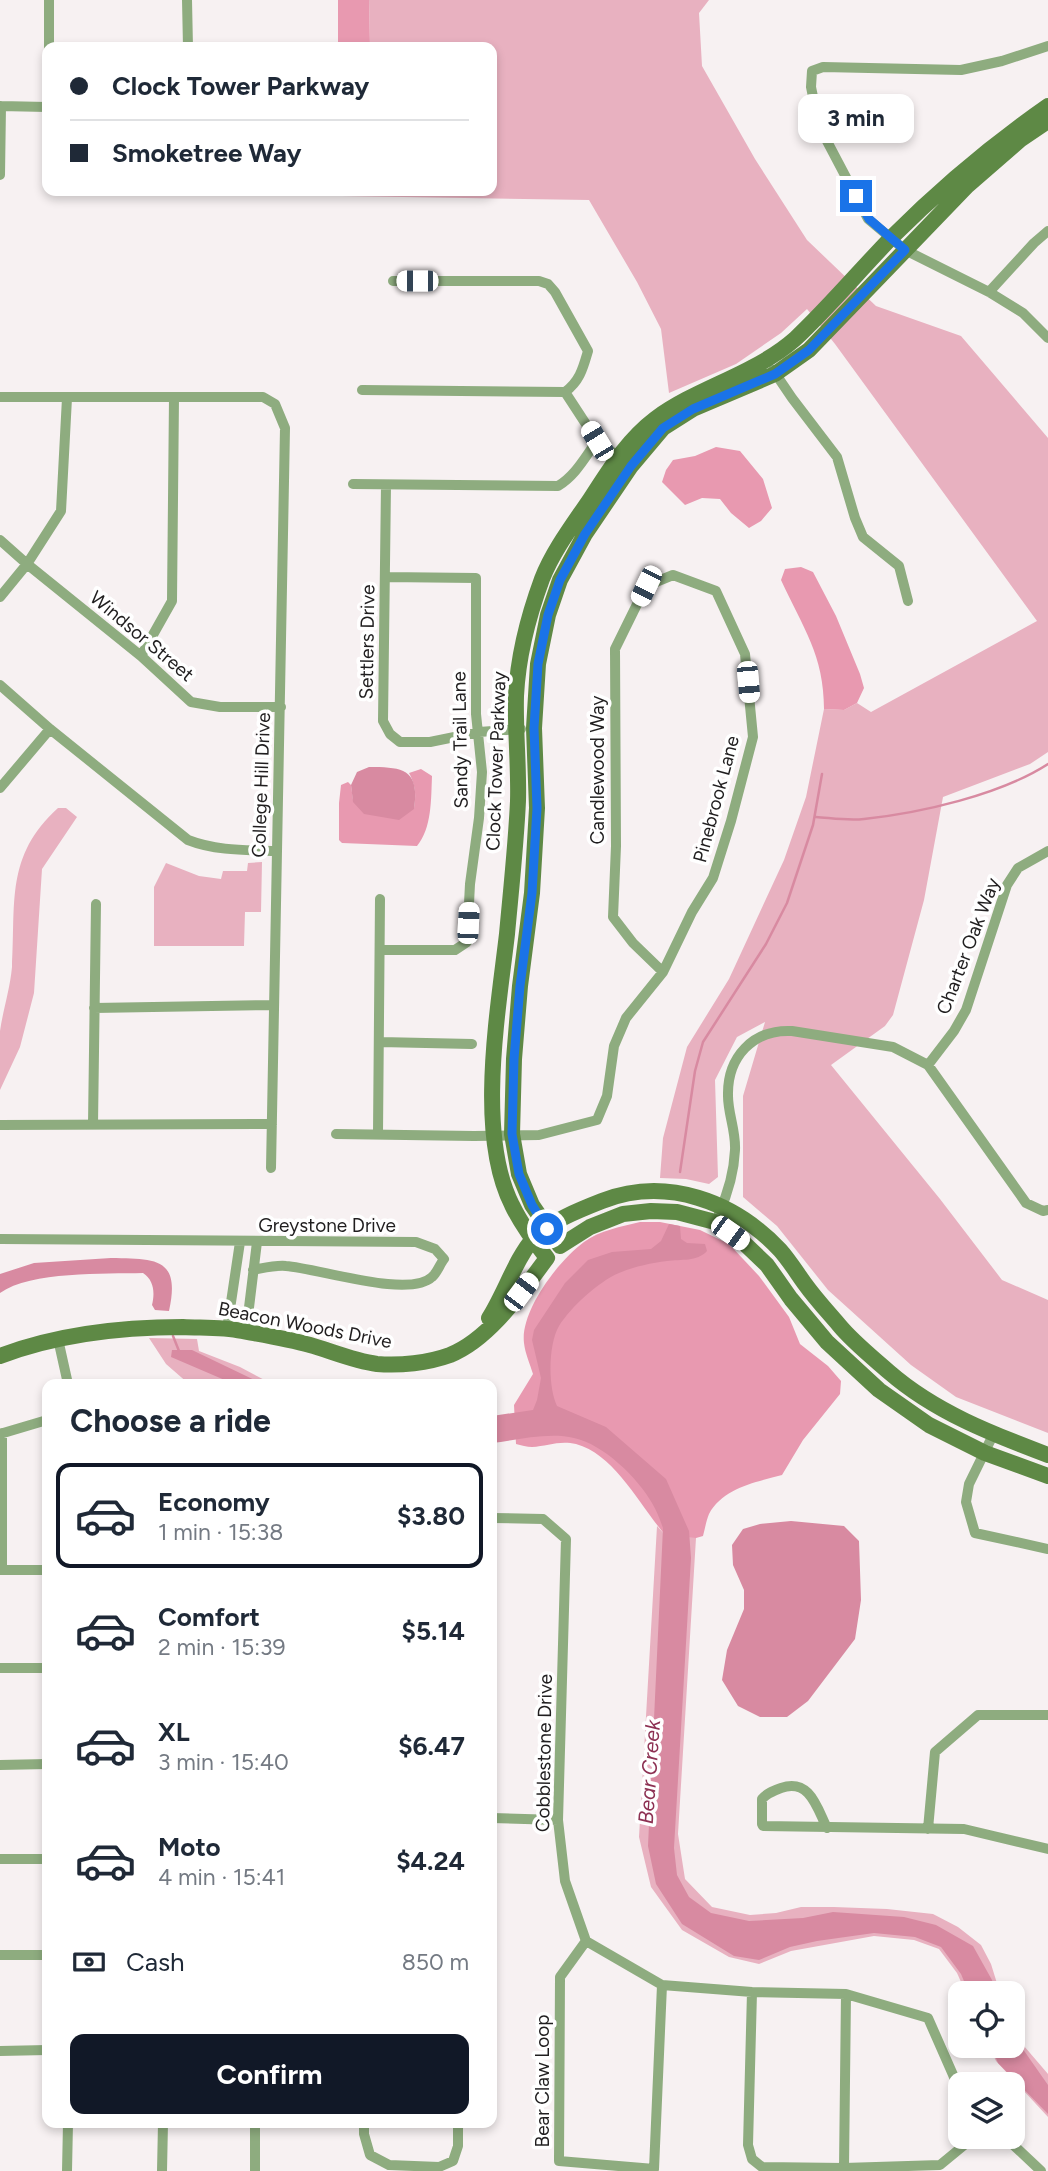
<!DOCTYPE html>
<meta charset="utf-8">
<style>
body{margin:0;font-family:Figtree,sans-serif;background:#f6f6f7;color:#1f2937;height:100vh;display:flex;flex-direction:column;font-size:26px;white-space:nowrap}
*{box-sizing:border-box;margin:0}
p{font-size:23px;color:#747a83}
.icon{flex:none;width:38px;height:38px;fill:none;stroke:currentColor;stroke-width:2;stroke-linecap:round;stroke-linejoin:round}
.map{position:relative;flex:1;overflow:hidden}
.details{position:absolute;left:42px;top:1379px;width:455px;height:749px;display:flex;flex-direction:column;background:#fff;border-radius:14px;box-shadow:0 4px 10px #0003}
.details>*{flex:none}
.banner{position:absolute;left:42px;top:42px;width:455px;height:154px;border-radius:14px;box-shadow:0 4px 10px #0003;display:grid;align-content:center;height:154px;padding:0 28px;background:#fff}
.tools{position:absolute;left:948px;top:1981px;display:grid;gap:14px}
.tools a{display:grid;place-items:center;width:77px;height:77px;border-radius:14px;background:#fff;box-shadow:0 4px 10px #0003;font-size:35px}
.end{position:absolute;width:32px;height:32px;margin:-16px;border:9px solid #1a73e8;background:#fff;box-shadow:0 0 0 4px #fff}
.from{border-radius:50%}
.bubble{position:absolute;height:49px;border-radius:14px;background:#fff;box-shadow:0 4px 10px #0003;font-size:23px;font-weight:700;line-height:49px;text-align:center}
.car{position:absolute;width:21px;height:42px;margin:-21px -10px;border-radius:9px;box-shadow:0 0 5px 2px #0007;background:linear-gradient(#fff 24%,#345 0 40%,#fff 0 76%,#345 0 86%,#fff 0)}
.banner b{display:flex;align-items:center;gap:24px;height:66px;font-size:26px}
.banner b+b{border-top:2px solid #e0e1e3}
.banner i{width:18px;height:18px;background:#1f2937}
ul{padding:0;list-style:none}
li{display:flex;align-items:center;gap:21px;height:105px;margin:0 14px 10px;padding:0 14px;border:4px solid transparent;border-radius:14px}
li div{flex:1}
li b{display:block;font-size:26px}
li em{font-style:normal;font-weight:700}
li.on{border-color:#111827}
li>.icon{width:63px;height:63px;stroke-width:1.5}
h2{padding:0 28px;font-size:32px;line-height:84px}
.pay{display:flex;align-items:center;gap:18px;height:77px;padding:0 28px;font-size:26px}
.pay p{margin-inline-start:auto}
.action{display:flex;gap:14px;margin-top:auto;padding:14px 28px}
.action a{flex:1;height:80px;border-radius:14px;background:#111827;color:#fff;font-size:28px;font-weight:700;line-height:80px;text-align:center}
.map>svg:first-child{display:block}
.green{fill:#e8b1c0}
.forest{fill:#e899b0}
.water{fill:#d88aa1}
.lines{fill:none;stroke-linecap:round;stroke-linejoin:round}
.stream{stroke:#d88aa1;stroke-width:2.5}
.street{stroke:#8eac7f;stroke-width:10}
.secondary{stroke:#5e8945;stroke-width:16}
.route{stroke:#1a73e8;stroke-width:9}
.labels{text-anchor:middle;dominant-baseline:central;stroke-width:7;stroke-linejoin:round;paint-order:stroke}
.street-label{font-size:19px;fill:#201e1f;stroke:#fff}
.water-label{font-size:21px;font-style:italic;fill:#8d3153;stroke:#fff}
</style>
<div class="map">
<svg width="1048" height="2171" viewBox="0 0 1048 2171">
<rect width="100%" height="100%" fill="#f7f1f2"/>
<!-- green -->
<path class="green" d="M369,0H709L699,13L702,66L755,159L807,240L876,306L961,336L1048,438V752L1030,764L943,797L924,900L893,1015L885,1026L831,1065L940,1199L1002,1280L1048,1300V1433L956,1397L911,1365L828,1290L777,1226L743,1197V1096L765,1022L737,1037L715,1080L718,1177L709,1184L686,1179L660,1178L663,1138L687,1047L729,979L784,860L806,797L824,709L844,710L857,703L871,712L1037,621L835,344L807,309L781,333L736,364L669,393L661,329L637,282L589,200L342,196V191H492V47H367L370,45Z
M58,808H66L77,817L42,869L34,993L20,1047L0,1090C0,1071 0,1050 0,1031C3,1010 10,989 12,967C16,903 5,856 58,808Z
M262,862L261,912H245L244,946H154V887L166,863L199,876L221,879L223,871H247L248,863Z
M149,1338L197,1339L199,1351L240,1367L272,1384H189L166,1364Z
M657,1526L667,1537L696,1538L678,1834L685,1879L712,1907L750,1915L776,1913L801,1907H834L887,1909L933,1914L958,1927L981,1945L991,1964L1000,1993H966L957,1973L939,1949L914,1940L874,1936L791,1951L759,1964L729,1957L682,1930L651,1887L639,1837Z
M1013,2024L1024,2046L1048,2074V2117L996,2061L989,2046H1013Z"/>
<!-- forest -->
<path class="forest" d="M338,0H369L370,46L367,47H338Z
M716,447L740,451L763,479L772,508L761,521L749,528L731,513L720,499L702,498L685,505L662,482L666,470L673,460L695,456Z
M801,567L813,572L836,616L860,674L864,688L857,703L844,710L824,709C824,655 803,628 781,580L785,569Z
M421,769L432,776C431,799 432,828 417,846L342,843L339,840V803L341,785L348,782L351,785L353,800L414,808C416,795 416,786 409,773Z
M640,1222H660L700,1230L729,1244L759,1276L789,1317L800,1344L828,1366L841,1381L840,1394L803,1440L782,1475C756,1482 723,1488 709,1514C706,1521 705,1529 703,1536L696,1538L667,1537C641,1508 616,1455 576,1444C560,1440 547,1446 532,1447C527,1447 521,1445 516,1444L514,1405L533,1374C530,1364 525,1353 524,1343C520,1311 559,1260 584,1242C600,1230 621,1227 640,1222Z"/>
<!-- water -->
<path class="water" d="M369,767C403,767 420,769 414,809L399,820L364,814L353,802L351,785L357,772Z
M669,1224L680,1226L681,1239L687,1243L705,1244L707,1251C697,1262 681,1259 667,1261C651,1263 633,1267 619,1273C598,1282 571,1307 559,1326C548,1345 548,1387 557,1406L606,1427L666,1479L689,1531L691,1558L674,1848L677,1875L689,1897L711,1913L749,1921L803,1918L833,1912L904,1917L936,1925L973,1946L992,1980L996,1993H969L961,1974L941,1947L915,1937L874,1933L817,1941L790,1947L759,1960L734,1956L682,1924L656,1884L648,1846L663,1528C660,1520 657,1511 652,1503C638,1478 603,1444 574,1438C549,1432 517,1440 492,1443V1416L533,1410L537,1400L541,1378L532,1340L534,1330L565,1283L588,1260L612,1252L651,1249L661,1241Z
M111,1258C155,1259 181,1257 169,1311L155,1310L152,1305C155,1293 154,1280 143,1273C105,1274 31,1271 0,1293V1274L34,1263Z
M172,1350H192L263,1384H234L171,1357Z
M791,1521L844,1526L859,1541L861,1600L855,1639L808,1701L787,1717H760L738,1706L722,1680L727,1650L744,1609V1590L733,1565L732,1545L743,1529L760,1524Z
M1013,2035L1048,2085V2114L998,2063L991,2046H1013Z"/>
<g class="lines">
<!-- stream -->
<path class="stream" d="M816,817C831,818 848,821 864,819C920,813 1000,795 1048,764
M680,1172L695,1071L703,1042L766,944L787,903L813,825L822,774
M173,1336L179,1351"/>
<!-- street -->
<path class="street" d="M187,0L188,47
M1048,46L1002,61L961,70L823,67L812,71L811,87L819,126L868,219L905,250L989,292L1023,313L1048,338
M49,47V0
M0,106L47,107
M0,175L1,106
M393,281H539L548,284L555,292L588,351C583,368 580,381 565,392
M989,292L1034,243L1048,231
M773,370L792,398L837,457L855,518L863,537L899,566L908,601
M362,390L565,392L597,441L623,460
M0,397H263L275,404L285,428L271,1168
M353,484L558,486C576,475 585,457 597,441
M386,485L383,721L390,734L400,742H430L479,732L521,729
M0,540L27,564L141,656L191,702L220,707H281
M0,597L27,564L61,511L67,398
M141,656L172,601L174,397
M0,685L50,729L188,840C216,851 246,850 277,851
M0,788L50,729
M380,950H455L467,942L470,884L479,818L482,772L476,714V578L385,577
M94,1008L273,1005
M380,1042L472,1044
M928,1065L1026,1203L1043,1211L1048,1210
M0,1125L272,1124
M93,1125L96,904
M336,1134L474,1136L539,1135L597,1120L607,1096L614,1046L626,1018L663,972L692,912L713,878L731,821L753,737L745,654L716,591L673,575L646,586L615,649L616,846L613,917L633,943L663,972
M378,1134L380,899
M719,1213C728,1193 734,1172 735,1150C736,1131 728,1114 728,1096C727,1057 753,1029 792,1031L893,1047L928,1065L954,1031L966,1010L1007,885L1018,868L1048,851
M0,1239L416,1242L435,1249L444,1259C440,1264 437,1273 432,1277C409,1299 317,1268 286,1266C275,1265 264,1268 253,1270
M227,1329L240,1242
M246,1332L257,1242
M58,1339L68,1384
M2,1433V1570
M0,1434L47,1420
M993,1435L969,1484L966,1502L975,1533L1048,1549
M492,1518L543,1519L566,1539L558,1820L565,1881L586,1941L662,1985L752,1992L846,1994L928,2018L961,2093
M0,1570H47
M0,1668H47
M0,1765L47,1764
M492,1818L558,1820
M827,1828C817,1808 810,1778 781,1788C773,1791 767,1793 762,1799V1824L763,1826L964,1829L1048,1849
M928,1829L935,1752L978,1715H1048
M0,1859H47
M586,1941L560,1977L559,2161L654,2169L662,1985
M0,1955H47
M752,1992L748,2145L752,2159L762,2167L844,2168L940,2165L974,2137
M0,2051L47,2050
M364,2123V2134L370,2155L389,2165L439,2167L453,2161L458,2146V2123
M1005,2137L1041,2171
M844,2168L846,1994
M67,2171L68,2123
M162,2171L163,2123
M255,2171V2123"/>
<!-- secondary -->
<path class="secondary" d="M1048,121L1021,139L967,186L809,350L775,374L693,409L663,428L631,466L585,534L560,580L548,615L538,664L534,728L537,808L532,893L520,986L514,1059L512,1134L519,1174L532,1205L560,1246L590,1227L623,1214L651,1211L677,1212L715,1222L745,1244L767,1265L791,1299L827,1342L879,1390L929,1425L985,1453L1048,1476
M489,1318C504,1295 516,1258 533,1239C551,1221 579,1210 602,1201C666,1176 734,1201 780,1250C789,1260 797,1273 805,1284C815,1298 827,1311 839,1325C853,1342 872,1357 889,1372C935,1412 992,1434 1048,1455
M0,1356C58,1334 122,1327 183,1327C203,1328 223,1327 242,1331C264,1335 288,1339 310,1345C331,1351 354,1361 377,1364C400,1366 428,1363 450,1355C490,1339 522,1291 547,1258C534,1241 521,1224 512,1205C476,1134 498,1012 507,934C511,890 516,845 518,801C519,766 515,731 516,696C518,656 528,617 542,579C553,551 572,526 589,501C608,472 626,441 655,419C698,387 754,375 795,339C829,307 859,271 892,237C940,189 992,145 1048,106"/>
</g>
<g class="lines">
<!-- route -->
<path class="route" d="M547,1229L532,1205L519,1174L512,1134L514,1059L520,986L532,893L537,808L534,728L538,664L548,615L560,580L585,534L631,466L663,428L693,409L775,374L809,350L905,250L869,219L856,196"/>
</g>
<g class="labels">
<!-- street labels -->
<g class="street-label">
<text transform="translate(142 636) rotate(40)">Windsor Street</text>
<text transform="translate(367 642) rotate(-89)">Settlers Drive</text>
<text transform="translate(460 740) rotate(-91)">Sandy Trail Lane</text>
<text transform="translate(496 761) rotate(-88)">Clock Tower Parkway</text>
<text transform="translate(597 770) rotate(-90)">Candlewood Way</text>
<text transform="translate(261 785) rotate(-88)">College Hill Drive</text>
<text transform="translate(716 799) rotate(-75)">Pinebrook Lane</text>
<text transform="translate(968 946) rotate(-69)">Charter Oak Way</text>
<text x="327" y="1225">Greystone Drive</text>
<text transform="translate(305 1325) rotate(11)">Beacon Woods Drive</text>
<text transform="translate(544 1753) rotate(-89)">Cobblestone Drive</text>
<text transform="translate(542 2081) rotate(-90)">Bear Claw Loop</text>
</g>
<!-- water labels -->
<g class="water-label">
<text transform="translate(649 1772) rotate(-86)">Bear Creek</text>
</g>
</g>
</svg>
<div class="tools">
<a><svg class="icon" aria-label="locate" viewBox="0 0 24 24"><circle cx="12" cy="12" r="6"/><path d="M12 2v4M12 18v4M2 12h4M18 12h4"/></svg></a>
<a><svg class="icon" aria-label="layers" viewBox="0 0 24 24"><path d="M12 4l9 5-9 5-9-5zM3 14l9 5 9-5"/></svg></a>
</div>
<i class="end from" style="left:547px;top:1229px"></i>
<i class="end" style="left:856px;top:196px"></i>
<div class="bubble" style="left:798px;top:94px;width:116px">3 min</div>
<i class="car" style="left:417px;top:281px;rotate:270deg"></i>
<i class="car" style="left:597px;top:441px;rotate:329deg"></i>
<i class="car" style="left:646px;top:586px;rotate:206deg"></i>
<i class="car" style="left:748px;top:682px;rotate:175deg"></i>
<i class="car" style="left:468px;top:923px;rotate:3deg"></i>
<i class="car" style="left:730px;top:1233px;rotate:126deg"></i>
<i class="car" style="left:521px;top:1292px;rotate:37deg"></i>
<div class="banner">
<b><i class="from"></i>Clock Tower Parkway</b>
<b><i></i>Smoketree Way</b>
</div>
<section class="details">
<h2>Choose a ride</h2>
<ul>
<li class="on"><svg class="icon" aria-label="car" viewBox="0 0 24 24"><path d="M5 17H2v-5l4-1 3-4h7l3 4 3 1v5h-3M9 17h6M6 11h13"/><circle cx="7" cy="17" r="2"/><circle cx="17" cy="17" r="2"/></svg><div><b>Economy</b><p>1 min · 15:38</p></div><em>$3.80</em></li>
<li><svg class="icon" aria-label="car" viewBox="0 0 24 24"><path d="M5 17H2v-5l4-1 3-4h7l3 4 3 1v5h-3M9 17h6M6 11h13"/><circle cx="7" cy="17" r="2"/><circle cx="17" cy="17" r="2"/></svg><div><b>Comfort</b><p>2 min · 15:39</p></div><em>$5.14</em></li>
<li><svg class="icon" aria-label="car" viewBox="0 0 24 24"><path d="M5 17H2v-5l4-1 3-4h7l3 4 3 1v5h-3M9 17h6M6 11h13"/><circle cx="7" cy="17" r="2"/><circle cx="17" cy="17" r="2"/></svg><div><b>XL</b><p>3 min · 15:40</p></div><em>$6.47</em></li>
<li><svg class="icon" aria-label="car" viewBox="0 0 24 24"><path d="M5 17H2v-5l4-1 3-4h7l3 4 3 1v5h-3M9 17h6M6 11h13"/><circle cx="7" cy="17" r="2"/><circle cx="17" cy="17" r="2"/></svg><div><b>Moto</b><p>4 min · 15:41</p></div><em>$4.24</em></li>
</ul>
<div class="pay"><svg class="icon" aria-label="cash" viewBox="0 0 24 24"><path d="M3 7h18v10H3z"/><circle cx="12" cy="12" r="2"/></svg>Cash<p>850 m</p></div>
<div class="action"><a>Confirm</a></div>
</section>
</div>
